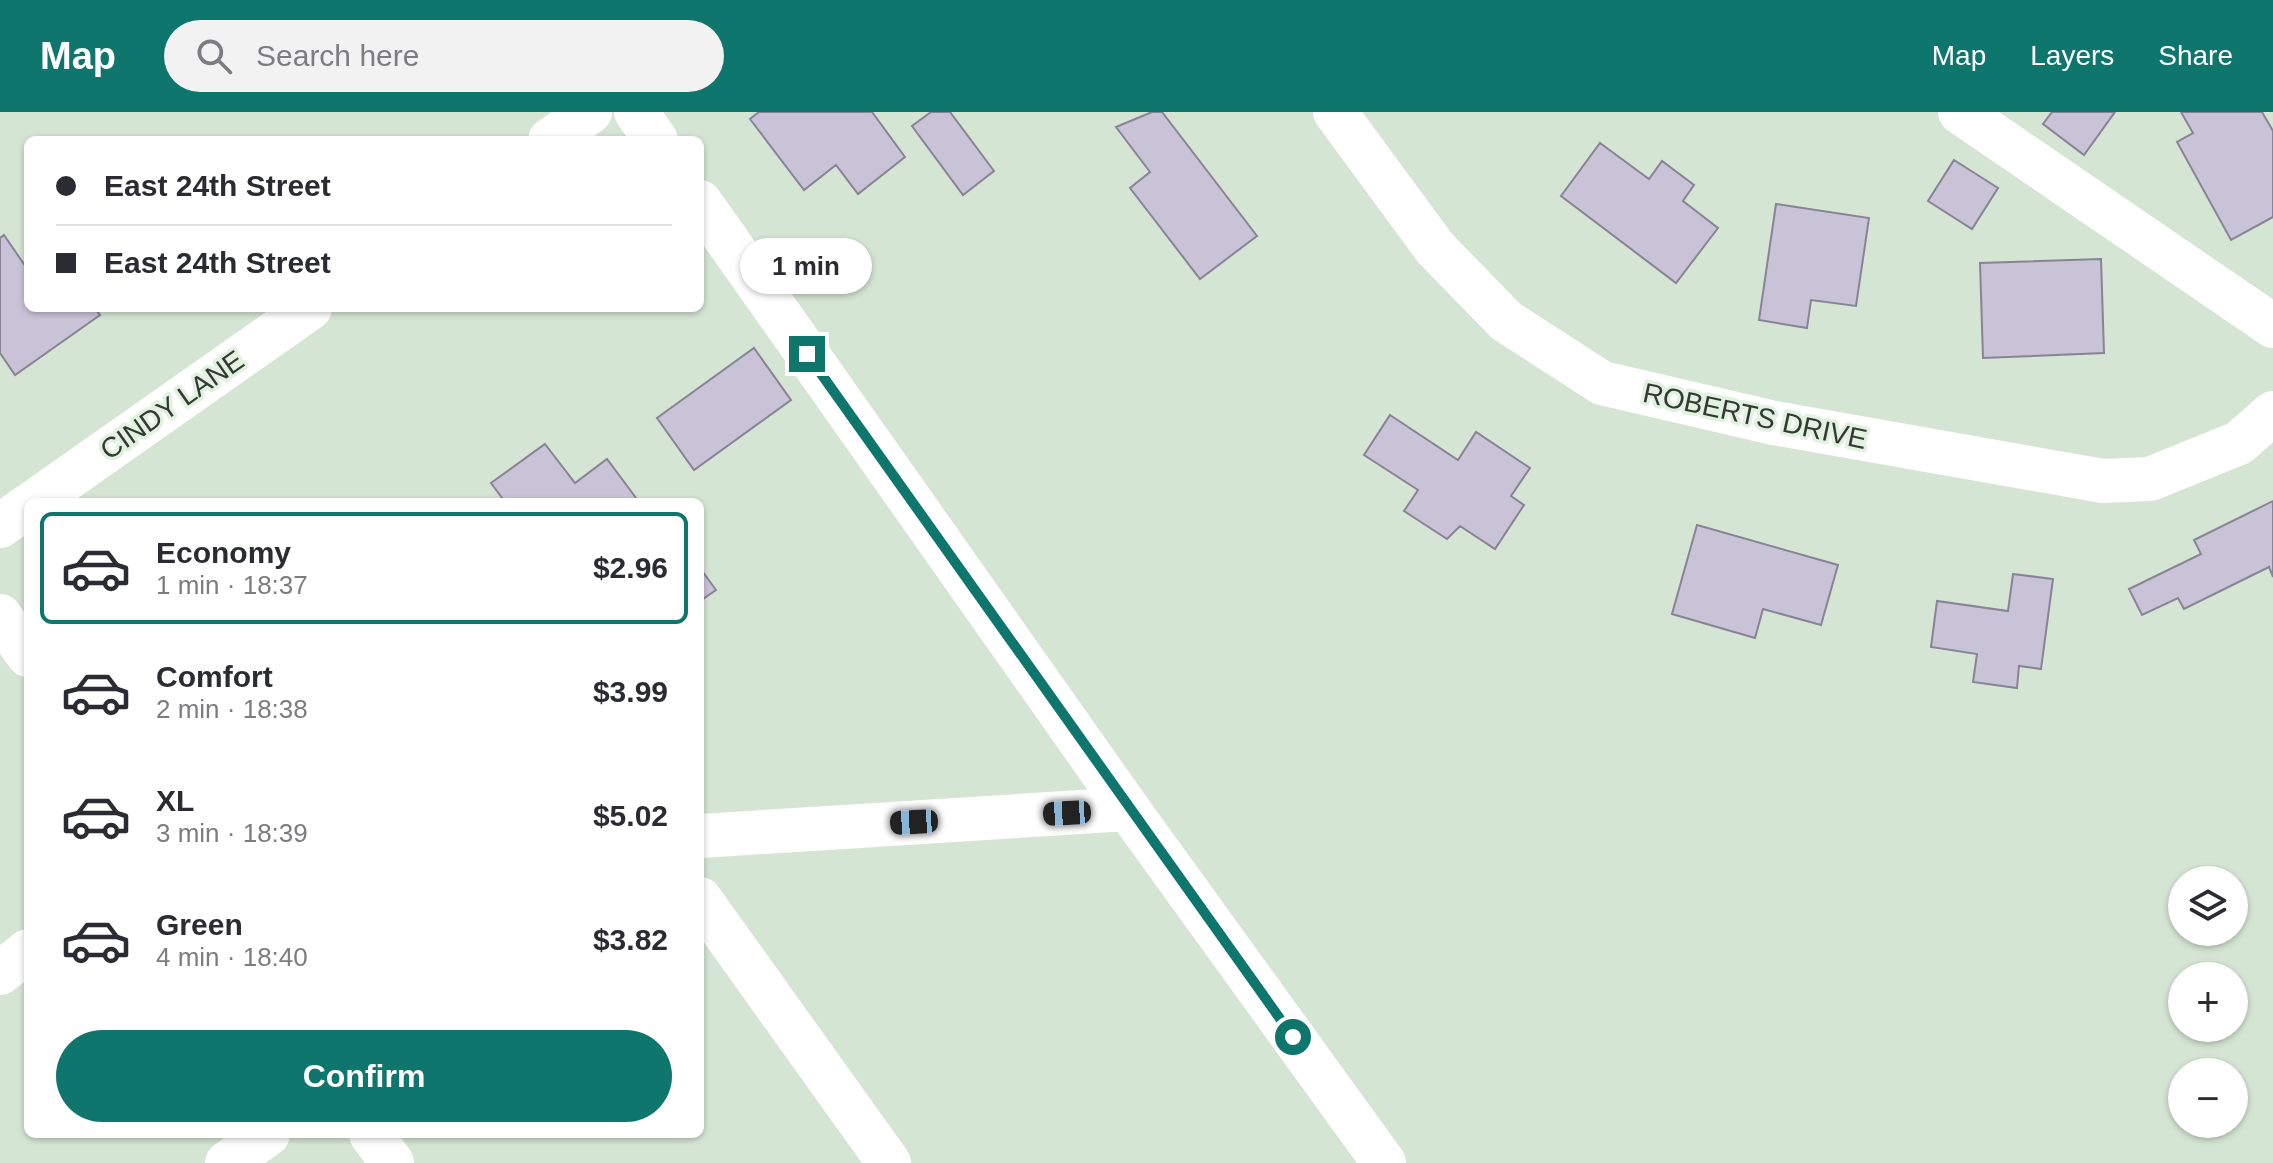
<!DOCTYPE html>
<meta charset="utf-8">
<style>
body{margin:0;font-family:Arial,sans-serif;background:#f2f2f3;color:#2b2b33;height:100vh;display:flex;flex-direction:column;font-size:30px;white-space:nowrap}
*{box-sizing:border-box;margin:0}
p{font-size:26px;color:#7c7c81}
.icon{flex:none;width:44px;height:44px;fill:none;stroke:currentColor;stroke-width:2;stroke-linecap:round;stroke-linejoin:round}
.map{position:relative;flex:1;overflow:hidden}
.drawer{position:absolute;left:24px;top:386px;width:680px;height:640px;display:flex;flex-direction:column;background:#fff;border-radius:12px;box-shadow:0 2px 6px #0004}
.drawer>*{flex:none}
.banner{position:absolute;left:24px;top:24px;width:680px;height:176px;border-radius:12px;box-shadow:0 2px 6px #0004;display:grid;align-content:center;height:176px;padding:0 32px;background:#fff}
.controls{position:absolute;left:2168px;top:754px;display:grid;gap:16px}
.controls a{display:grid;place-items:center;width:80px;height:80px;border-radius:50%;background:#fff;box-shadow:0 2px 6px #0004;font-size:40px}
.end{position:absolute;width:36px;height:36px;margin:-18px;border:10px solid #0f766e;background:#fff;box-shadow:0 0 0 4px #fff}
.from{border-radius:50%}
.bubble{position:absolute;height:56px;border-radius:28px;background:#fff;box-shadow:0 2px 6px #0004;font-size:26px;font-weight:700;line-height:56px;text-align:center}
.car{position:absolute;width:24px;height:48px;margin:-24px -12px;border-radius:10px;box-shadow:0 0 6px 2px #0007;background:linear-gradient(#222 24%,#8ab4d8 0 40%,#222 0 76%,#8ab4d8 0 86%,#222 0)}
.banner b{display:flex;align-items:center;gap:28px;height:76px;font-size:30px}
.banner b+b{border-top:2px solid #e1e1e2}
.banner i{width:20px;height:20px;background:#2b2b33}
ul{padding:14px 0 0;list-style:none}
li{display:flex;align-items:center;gap:24px;height:112px;margin:0 16px 12px;padding:0 16px;border:4px solid transparent;border-radius:12px}
li div{flex:1}
li b{display:block;font-size:30px}
li em{font-style:normal;font-weight:700}
li.on{border-color:#0f766e}
li>.icon{width:72px;height:72px;stroke-width:1.5}
.button{display:flex;gap:16px;margin-top:auto;padding:16px 32px}
.button a{flex:1;height:92px;border-radius:48px;background:#0f766e;color:#fff;font-size:32px;font-weight:700;line-height:92px;text-align:center}
header{display:flex;align-items:center;gap:48px;box-sizing:border-box;height:112px;padding:0 40px;background:#0f766e;color:#fff}
header strong{font-size:38px}
nav{display:flex;gap:44px;margin-inline-start:auto;font-size:28px}
.search{width:560px;height:72px;background:#f2f2f3;display:flex;align-items:center;gap:20px;box-sizing:border-box;padding:0 28px;border-radius:44px;color:#7c7c81;font-size:30px}
.map>svg:first-child{display:block}
.building{fill:#c9c3d7;stroke:#898396;stroke-width:2}
.lines{fill:none;stroke-linecap:round;stroke-linejoin:round}
.minor{stroke:#fff;stroke-width:44}
.route{stroke:#0f766e;stroke-width:10}
.labels{text-anchor:middle;dominant-baseline:central;stroke-width:7;stroke-linejoin:round;paint-order:stroke}
.street-label{font-size:28px;fill:#343a33;stroke:#e2f2e1}
</style>
<header>
<strong>Map</strong>
<div class="search"><svg class="icon" aria-label="search" viewBox="0 0 24 24"><circle cx="10" cy="10" r="6"/><path d="M15 15l6 6"/></svg>Search here</div>
<nav><a>Map</a><a>Layers</a><a>Share</a></nav>
</header>
<div class="map">
<svg width="2273" height="1051" viewBox="0 0 2273 1051">
<rect width="100%" height="100%" fill="#d5e5d4"/>
<!-- building -->
<path class="building" d="M759,0H872L905,45L858,82L836,53L804,78L750,7Z
M931,0H950L994,59L963,83L912,14Z
M1152,0H1162L1257,124L1200,167L1130,76L1150,60L1116,15Z
M2052,0H2115L2084,43L2043,12Z
M2181,0H2262L2273,19V105L2231,128L2177,30L2193,21Z
M1600,31L1649,67L1662,49L1694,73L1683,89L1718,116L1676,171L1561,84Z
M1954,48L1998,76L1972,117L1928,89Z
M1776,92L1869,106L1856,194L1811,188L1807,216L1759,208Z
M4,123L28,158V196H95L100,203L15,263L0,241V126Z
M2101,147L2104,241L1983,246L1980,151Z
M754,236L791,288L694,358L657,306Z
M1390,303L1458,348L1476,320L1530,356L1511,384L1524,393L1495,437L1460,414L1447,427L1404,399L1418,378L1364,343Z
M545,332L575,371L607,347L639,390H505L491,371Z
M2273,389V465L2269,455L2184,497L2178,486L2142,503L2129,477L2201,442L2194,428Z
M1697,413L1838,453L1821,513L1763,497L1755,526L1672,502Z
M700,456L716,478L700,489Z
M2013,462L2053,467L2041,557L2019,554L2017,576L1973,570L1977,542L1931,535L1937,489L2008,499Z"/>
<g class="lines">
<!-- minor -->
<path class="minor" d="M636,0L656,28
M1335,0L1435,136L1506,209L1602,271L1774,311L2103,369L2150,367L2239,331L2273,301
M1960,0L2273,214
M550,28L590,0
M700,90L1128,697L1384,1051
M34,390L310,196
M0,414L28,394
M0,504L28,543
M700,724L1128,697
M700,787L889,1051
M0,861L28,839
M371,1022L392,1051
M227,1051L268,1022"/>
</g>
<g class="lines">
<!-- route -->
<path class="route" d="M807,242L1293,925"/>
</g>
<g class="labels">
<!-- street labels -->
<g class="street-label">
<text transform="translate(172 293) rotate(-35)">CINDY LANE</text>
<text transform="translate(1755 304) rotate(12)">ROBERTS DRIVE</text>
</g>
</g>
</svg>
<div class="controls">
<a><svg class="icon" aria-label="layers" viewBox="0 0 24 24"><path d="M12 4l9 5-9 5-9-5zM3 14l9 5 9-5"/></svg></a>
<a>+</a>
<a>−</a>
</div>
<i class="end from" style="left:1293px;top:925px"></i>
<i class="end" style="left:807px;top:242px"></i>
<div class="bubble" style="left:740px;top:126px;width:132px">1 min</div>
<i class="car" style="left:1067px;top:701px;rotate:267deg"></i>
<i class="car" style="left:914px;top:710px;rotate:267deg"></i>
<div class="banner">
<b><i class="from"></i>East 24th Street</b>
<b><i></i>East 24th Street</b>
</div>
<section class="drawer">
<ul>
<li class="on"><svg class="icon" aria-label="car" viewBox="0 0 24 24"><path d="M5 17H2v-5l4-1 3-4h7l3 4 3 1v5h-3M9 17h6M6 11h13"/><circle cx="7" cy="17" r="2"/><circle cx="17" cy="17" r="2"/></svg><div><b>Economy</b><p>1 min · 18:37</p></div><em>$2.96</em></li>
<li><svg class="icon" aria-label="car" viewBox="0 0 24 24"><path d="M5 17H2v-5l4-1 3-4h7l3 4 3 1v5h-3M9 17h6M6 11h13"/><circle cx="7" cy="17" r="2"/><circle cx="17" cy="17" r="2"/></svg><div><b>Comfort</b><p>2 min · 18:38</p></div><em>$3.99</em></li>
<li><svg class="icon" aria-label="car" viewBox="0 0 24 24"><path d="M5 17H2v-5l4-1 3-4h7l3 4 3 1v5h-3M9 17h6M6 11h13"/><circle cx="7" cy="17" r="2"/><circle cx="17" cy="17" r="2"/></svg><div><b>XL</b><p>3 min · 18:39</p></div><em>$5.02</em></li>
<li><svg class="icon" aria-label="car" viewBox="0 0 24 24"><path d="M5 17H2v-5l4-1 3-4h7l3 4 3 1v5h-3M9 17h6M6 11h13"/><circle cx="7" cy="17" r="2"/><circle cx="17" cy="17" r="2"/></svg><div><b>Green</b><p>4 min · 18:40</p></div><em>$3.82</em></li>
</ul>
<div class="button"><a>Confirm</a></div>
</section>
</div>
